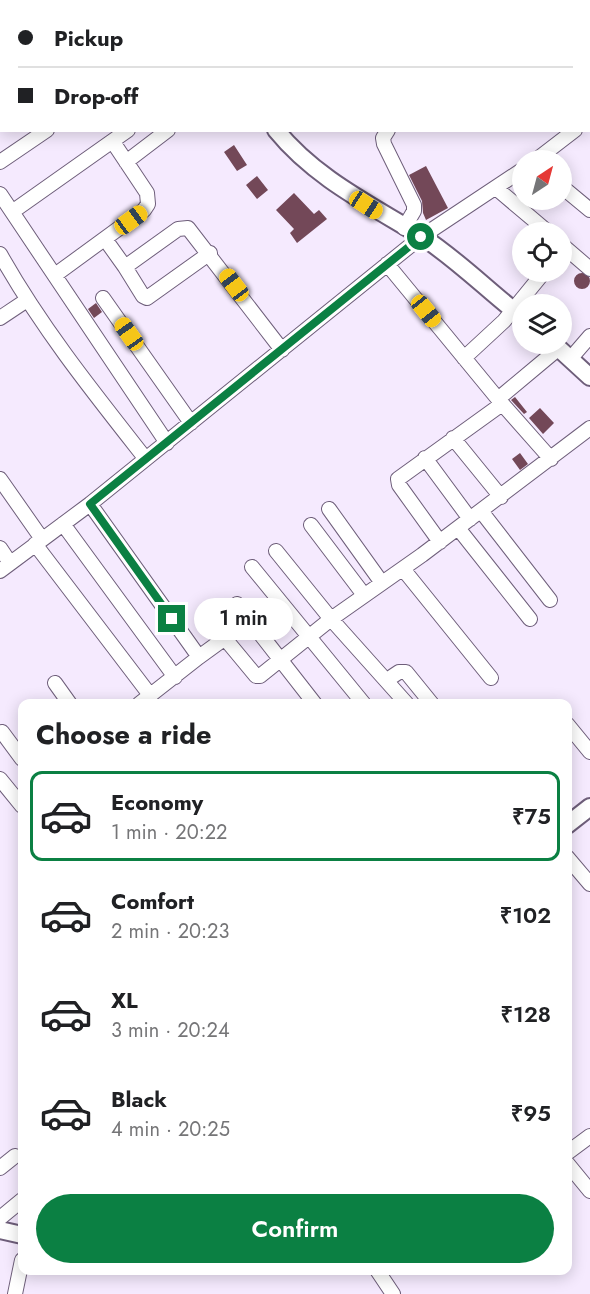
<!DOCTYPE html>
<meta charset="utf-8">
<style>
body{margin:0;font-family:Jost,sans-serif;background:#f6f6f6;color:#202124;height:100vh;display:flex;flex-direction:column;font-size:22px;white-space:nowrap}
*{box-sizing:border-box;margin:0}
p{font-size:20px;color:#757577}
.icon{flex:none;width:33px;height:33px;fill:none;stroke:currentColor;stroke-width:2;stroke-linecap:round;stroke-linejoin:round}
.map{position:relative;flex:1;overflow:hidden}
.details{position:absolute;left:18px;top:699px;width:554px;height:576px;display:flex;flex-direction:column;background:#fff;border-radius:12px;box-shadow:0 3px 15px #0003}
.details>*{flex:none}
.top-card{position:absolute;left:0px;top:0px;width:591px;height:132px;box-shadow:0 3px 15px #0003;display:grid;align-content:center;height:132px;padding:0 18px;background:#fff}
.needle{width:39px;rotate:36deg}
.fabs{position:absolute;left:512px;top:150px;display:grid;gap:12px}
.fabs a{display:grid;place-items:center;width:60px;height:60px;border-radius:50%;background:#fff;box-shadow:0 3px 15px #0003;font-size:30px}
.end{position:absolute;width:27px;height:27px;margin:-14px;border:8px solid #0b8043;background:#fff;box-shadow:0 0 0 3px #fff}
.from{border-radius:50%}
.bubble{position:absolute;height:42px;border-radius:21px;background:#fff;box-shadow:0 3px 15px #0003;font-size:20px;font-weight:600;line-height:42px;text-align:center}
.car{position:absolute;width:18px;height:36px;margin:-18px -9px;border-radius:8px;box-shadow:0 0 4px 2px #0007;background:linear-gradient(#f5c518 24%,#345 0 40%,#f5c518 0 76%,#345 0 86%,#f5c518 0)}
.top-card b{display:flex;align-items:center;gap:21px;height:57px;font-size:22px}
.top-card b+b{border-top:2px solid #e0e0e0}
.top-card i{width:15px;height:15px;background:#202124}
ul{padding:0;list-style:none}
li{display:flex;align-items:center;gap:18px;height:90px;margin:0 12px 9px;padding:0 6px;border:3px solid transparent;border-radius:12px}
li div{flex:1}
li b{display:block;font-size:22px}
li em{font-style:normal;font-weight:600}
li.selected{border-color:#0b8043}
li>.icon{width:54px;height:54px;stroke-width:1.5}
h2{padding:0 18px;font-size:27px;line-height:72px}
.cta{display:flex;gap:12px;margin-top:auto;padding:12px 18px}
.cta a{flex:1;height:69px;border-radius:36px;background:#0b8043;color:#fff;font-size:24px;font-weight:600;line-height:69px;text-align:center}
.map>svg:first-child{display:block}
.building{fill:#734858}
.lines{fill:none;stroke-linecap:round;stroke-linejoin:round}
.minor-casing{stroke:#6e5e7a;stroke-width:16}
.tertiary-casing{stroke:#6e5e7a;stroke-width:20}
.minor{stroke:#fff;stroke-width:14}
.tertiary{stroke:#fff;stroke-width:16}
.route{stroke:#0b8043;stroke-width:8}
</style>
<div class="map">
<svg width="590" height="1294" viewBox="0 0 590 1294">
<rect width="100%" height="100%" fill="#f5eafe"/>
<!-- building -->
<path class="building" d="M234,145L247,165L237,171L224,152Z
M426,166L448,208L426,220L423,213L422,201L409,175Z
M257,176L268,190L257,199L246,185Z
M294,193L314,214L319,210L327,219L297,243L290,233L294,229L276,210Z
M574 281a8 8 0 1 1 16 0a8 8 0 1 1-16 0Z
M96,303L102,312L94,318L88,309Z
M515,397L527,412L524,414L511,400Z
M540,408L554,423L543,434L529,418Z
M520,453L528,464L520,470L512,459Z"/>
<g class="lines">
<!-- minor casing -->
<g class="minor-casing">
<path id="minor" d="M35,0L38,2
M560,0L561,2
M463,2L464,0
M0,22L2,21
M590,44V45
M388,130L383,138L384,144L414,205V211L404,228
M536,160L575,130
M0,162L47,130
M126,162L168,130
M561,186L590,210
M497,189L548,232
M0,194L167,443
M12,212L128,130
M105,239L125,267L178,229L188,228L282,350
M561,244L590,269
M0,254C41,327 93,392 145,458
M387,264L498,399L551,459
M125,267L143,296L147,298L210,253
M55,275L144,210L148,204L147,193L113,142
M103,298L191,423
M0,318L27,300
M464,358L504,321L544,272
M571,358L590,336
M498,399L559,348
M453,438L501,497
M425,458L470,519
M0,479L42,539
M90,504L199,657L139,704
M329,509L382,583
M481,511L550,600
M63,524L175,677
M311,525L364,595
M458,528L530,619
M440,542L399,485L398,479L502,404
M35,544L150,695
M0,548L10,563
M276,551L331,619L407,704
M252,567L364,704
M403,569L491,678
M0,571L90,504L421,237L522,170
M237,604L315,704
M199,657L221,641H227L256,676H260L331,619L422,555L590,428
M387,680L399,672H406L432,704
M55,683L70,704
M567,724L590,752
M2,732L22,759
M0,779L22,806
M567,857L590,884
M567,1153L590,1136
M567,1163L590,1191
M0,1168L15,1156
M0,1218L22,1200
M377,1270L393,1294
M15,1294L22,1260"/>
</g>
<!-- tertiary casing -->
<g class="tertiary-casing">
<path id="tertiary" d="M201,0V2
M276,130C315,178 369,204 421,236C457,259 488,291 522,317
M554,344L590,377
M567,825L590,807
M0,1230L22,1235"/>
</g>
<!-- minor -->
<use href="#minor" class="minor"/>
<!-- tertiary -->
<use href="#tertiary" class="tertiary"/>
</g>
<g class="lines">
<!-- route -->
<path class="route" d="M172,619L90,504L421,237"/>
</g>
</svg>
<div class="fabs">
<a><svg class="needle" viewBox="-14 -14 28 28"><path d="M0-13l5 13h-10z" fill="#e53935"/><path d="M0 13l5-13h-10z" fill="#757577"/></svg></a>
<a><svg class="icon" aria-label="locate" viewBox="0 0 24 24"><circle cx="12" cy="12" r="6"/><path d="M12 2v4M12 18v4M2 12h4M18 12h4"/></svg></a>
<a><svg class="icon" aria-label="layers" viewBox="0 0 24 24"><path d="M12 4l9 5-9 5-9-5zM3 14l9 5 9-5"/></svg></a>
</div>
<i class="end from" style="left:421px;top:237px"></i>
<i class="end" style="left:172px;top:619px"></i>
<div class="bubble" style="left:194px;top:598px;width:99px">1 min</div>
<i class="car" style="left:366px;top:205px;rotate:123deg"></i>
<i class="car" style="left:131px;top:220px;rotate:54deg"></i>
<i class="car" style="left:234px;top:285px;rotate:323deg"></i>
<i class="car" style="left:426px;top:311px;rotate:141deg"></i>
<i class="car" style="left:129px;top:334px;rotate:325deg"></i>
<div class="top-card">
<b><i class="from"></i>Pickup</b>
<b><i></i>Drop-off</b>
</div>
<section class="details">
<h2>Choose a ride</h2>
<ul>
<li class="selected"><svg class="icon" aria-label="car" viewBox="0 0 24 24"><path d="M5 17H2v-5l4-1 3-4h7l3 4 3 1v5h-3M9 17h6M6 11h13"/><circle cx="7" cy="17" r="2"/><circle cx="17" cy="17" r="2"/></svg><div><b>Economy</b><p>1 min · 20:22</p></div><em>₹75</em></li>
<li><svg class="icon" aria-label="car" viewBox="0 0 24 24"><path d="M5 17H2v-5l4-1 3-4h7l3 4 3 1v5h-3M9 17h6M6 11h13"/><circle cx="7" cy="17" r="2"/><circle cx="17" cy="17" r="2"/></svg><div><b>Comfort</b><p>2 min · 20:23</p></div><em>₹102</em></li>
<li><svg class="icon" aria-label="car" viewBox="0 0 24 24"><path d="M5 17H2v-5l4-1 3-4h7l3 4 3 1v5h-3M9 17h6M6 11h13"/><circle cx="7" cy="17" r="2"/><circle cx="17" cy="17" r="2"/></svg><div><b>XL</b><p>3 min · 20:24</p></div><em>₹128</em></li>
<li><svg class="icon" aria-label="car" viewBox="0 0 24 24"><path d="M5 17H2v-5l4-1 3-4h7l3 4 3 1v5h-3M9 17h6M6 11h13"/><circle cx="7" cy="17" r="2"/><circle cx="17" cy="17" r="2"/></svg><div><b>Black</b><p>4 min · 20:25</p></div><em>₹95</em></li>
</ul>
<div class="cta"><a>Confirm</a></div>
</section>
</div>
